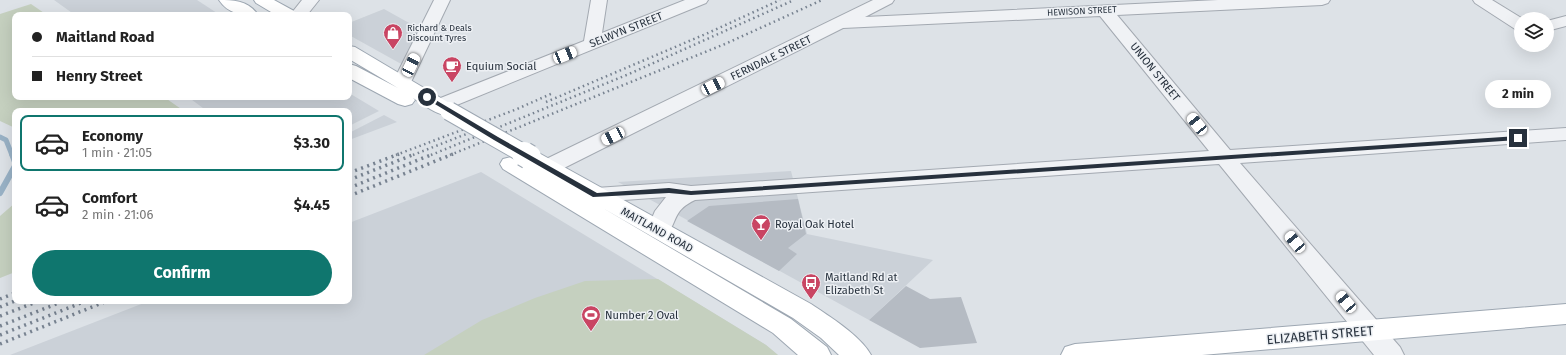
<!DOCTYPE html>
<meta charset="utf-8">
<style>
body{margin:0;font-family:"Fira Sans",sans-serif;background:#f6f6f6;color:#222;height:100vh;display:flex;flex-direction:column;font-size:15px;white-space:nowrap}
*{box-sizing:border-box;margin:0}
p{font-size:13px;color:#767676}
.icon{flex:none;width:22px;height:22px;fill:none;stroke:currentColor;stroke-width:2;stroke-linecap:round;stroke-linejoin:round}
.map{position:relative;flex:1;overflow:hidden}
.side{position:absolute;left:12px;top:108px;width:340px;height:196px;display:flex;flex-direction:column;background:#fff;border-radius:8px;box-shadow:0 4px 16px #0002}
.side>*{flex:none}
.guide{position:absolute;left:12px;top:12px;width:340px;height:88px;border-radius:8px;box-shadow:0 4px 16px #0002;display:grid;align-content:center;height:88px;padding:0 20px;background:#fff}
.buttons{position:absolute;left:1514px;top:12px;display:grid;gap:8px}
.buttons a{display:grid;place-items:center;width:40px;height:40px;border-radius:50%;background:#fff;box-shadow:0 4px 16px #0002;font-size:20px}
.end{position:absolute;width:18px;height:18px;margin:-9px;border:5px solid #27313d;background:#fff;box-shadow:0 0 0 2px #fff}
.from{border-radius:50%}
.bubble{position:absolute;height:28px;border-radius:14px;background:#fff;box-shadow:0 4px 16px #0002;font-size:13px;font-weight:700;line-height:28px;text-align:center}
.car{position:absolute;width:12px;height:24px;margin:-12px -6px;border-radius:5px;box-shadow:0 0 3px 1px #0007;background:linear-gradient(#fff 24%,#345 0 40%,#fff 0 76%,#345 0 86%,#fff 0)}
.guide b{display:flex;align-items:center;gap:14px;height:38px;font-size:15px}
.guide b+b{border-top:1px solid #e0e0e0}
.guide i{width:10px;height:10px;background:#222}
ul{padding:7px 0 0;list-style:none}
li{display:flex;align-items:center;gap:12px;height:56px;margin:0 8px 6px;padding:0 12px;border:2px solid transparent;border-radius:8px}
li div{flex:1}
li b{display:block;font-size:15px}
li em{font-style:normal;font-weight:700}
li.active{border-color:#0f766e}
li>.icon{width:36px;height:36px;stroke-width:1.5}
.action{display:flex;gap:8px;margin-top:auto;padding:8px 20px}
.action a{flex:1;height:46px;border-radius:24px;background:#0f766e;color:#fff;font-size:16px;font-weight:700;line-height:46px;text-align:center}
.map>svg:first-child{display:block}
.built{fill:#cbd1d8}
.green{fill:#c5d0bf}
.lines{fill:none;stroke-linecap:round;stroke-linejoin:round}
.stream-far1{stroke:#99b2c6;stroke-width:5}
.stream{stroke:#99b2c6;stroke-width:6}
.building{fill:#b5bbc3}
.minor-casing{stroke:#a3a9b1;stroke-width:2}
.major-casing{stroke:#9da7b2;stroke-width:2}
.minor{fill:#f0f2f5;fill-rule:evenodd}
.major{fill:#fff;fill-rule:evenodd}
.rail-far1{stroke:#778290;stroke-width:2.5;stroke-dasharray:1.5 3.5;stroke-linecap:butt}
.rail{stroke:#778290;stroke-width:3.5;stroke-dasharray:2 4.5;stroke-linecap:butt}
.major-bridge-far1-casing{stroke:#9da7b2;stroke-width:20;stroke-linecap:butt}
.major-bridge-casing{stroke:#9da7b2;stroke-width:26;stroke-linecap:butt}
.major-bridge-far1{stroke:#fff;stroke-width:18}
.major-bridge{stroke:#fff;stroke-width:24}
.route{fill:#27313d}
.labels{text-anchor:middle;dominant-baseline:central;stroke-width:3;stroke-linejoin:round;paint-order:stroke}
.far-street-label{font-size:9px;fill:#27313d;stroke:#edf0f4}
.far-poi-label{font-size:9px;fill:#27313d;stroke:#edf0f4;text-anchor:start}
.street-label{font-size:11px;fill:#27313d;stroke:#edf0f4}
.poi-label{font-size:11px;fill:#27313d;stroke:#edf0f4;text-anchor:start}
.near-street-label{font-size:13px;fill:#27313d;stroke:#edf0f4}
</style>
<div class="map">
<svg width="1566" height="355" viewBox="0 0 1566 355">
<rect width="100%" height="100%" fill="#dde2e7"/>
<!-- built -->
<path class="built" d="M54,0H197L220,15H75Z
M384,9L420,29L403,65L349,35V23Z
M349,93L379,111L349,126V111H207L188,97H349Z
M384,115L397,122L349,140V133Z
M791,171L807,234L933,260L869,320L618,182Z
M481,172L766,345L778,355H10L149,301H349V223Z"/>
<!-- green -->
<path class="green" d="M31,4L47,15H15V97H164L184,111H15V128L0,121V14Z
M15,203V272L0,278V216Z
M658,279L766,345L778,355H424L482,320L535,298L585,281Z"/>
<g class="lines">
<!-- stream-far1 -->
<path class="stream-far1" d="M0,137L6,140L12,155"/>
<!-- stream -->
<path class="stream" d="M12,154L15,162
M0,193L15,166"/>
</g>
<!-- building -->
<path class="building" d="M798,199L806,234L788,248L797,254L779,271L687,221L709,206Z
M906,286L930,299L961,297L977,343L920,348L869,320Z"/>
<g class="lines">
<!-- minor casing -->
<g class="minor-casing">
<path id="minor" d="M302,0H319L307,15H290Z
M434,0H450L411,82L409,86L402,88L395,86L393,82Z
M591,0H607L602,33L685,0H708L706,3L447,109L440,111L433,109L430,105L433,101L584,41Z
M873,0H894L892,3L865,17L1218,0H1330L1328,3L1322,5L1117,15L1230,150L1566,128V140L1240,163L1400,347L1404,355H1374L1219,164L695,200C674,210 678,218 667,236L659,238L651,236L647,230L655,211L666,197L596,202L588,200L585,195L588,190L596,188L669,183L691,186L1209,151L1100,16L843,28L556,172L548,174L540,172L537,167L540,162Z
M1473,0H1492L1523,19H1521V30L1515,29L1475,3Z
M1566,16V26L1547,31V21Z"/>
</g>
<!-- major casing -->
<g class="major-casing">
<path id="major" d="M219,0C234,0 249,1 258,15C243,15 229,15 219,0Z
M254,0H274L294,11L296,15H276L256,3Z
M349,46L355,47L456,107L459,111L456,115C441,119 426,106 413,98L415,100L412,104L405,106L398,104L349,78V64L356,66L398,88L349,59Z
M529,150L537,152L811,304C830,317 860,335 871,355H839L821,338L793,318L601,207L791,319L827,347L831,355H798L773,333L503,169L500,164L503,159L511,157L521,161L518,157L521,152Z
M1566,304V324L1202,355H1061L1065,347L1075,344Z"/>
</g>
<!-- minor -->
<use href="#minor" class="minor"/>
<!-- major -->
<use href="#major" class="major"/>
<!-- rail-far1 -->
<path class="rail-far1" d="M546,102L708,33L780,0
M396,155L517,109L553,93
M413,155L479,129
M431,155L629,74L794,0
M450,155L725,44L822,0"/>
<!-- rail -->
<path class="rail" d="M349,173L399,154
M349,180L415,154
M349,188L433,154
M349,196L453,154
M0,299L15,293
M0,307L15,301
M0,316L39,301
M0,326L64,301
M0,335L86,301
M0,344L107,301"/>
<!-- major-bridge-far1 casing -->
<g class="major-bridge-far1-casing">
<path id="major-bridge-far1" d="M449,111L526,155"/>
</g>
<!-- major-bridge casing -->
<g class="major-bridge-casing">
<path id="major-bridge" d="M524,154L529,157"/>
</g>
<!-- major-bridge-far1 -->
<use href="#major-bridge-far1" class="major-bridge-far1"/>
<!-- major-bridge -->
<use href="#major-bridge" class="major-bridge"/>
</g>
<!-- route -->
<path class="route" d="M425,96H429L498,137L597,193L669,188L691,191L1518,136L1522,138L1518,140L691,195L669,193L593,197L494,140L425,98Z"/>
<!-- icons -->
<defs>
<g id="shop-pin" transform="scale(1)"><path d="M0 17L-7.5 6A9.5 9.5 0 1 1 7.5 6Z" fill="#c94563" stroke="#edf0f4"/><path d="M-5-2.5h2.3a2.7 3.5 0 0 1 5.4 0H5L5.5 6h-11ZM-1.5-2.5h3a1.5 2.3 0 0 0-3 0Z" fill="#fff"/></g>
<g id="cafe-pin" transform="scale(1)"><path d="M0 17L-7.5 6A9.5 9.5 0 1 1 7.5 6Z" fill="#c94563" stroke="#edf0f4"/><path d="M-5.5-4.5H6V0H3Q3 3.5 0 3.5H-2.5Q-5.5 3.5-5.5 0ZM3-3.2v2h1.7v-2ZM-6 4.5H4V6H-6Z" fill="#fff"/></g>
<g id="bar-pin" transform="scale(1)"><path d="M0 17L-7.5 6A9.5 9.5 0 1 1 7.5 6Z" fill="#c94563" stroke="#edf0f4"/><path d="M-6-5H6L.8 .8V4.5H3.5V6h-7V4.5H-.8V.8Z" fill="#fff"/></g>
<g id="bus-pin" transform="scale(1)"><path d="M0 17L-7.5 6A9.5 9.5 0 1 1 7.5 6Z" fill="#c94563" stroke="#edf0f4"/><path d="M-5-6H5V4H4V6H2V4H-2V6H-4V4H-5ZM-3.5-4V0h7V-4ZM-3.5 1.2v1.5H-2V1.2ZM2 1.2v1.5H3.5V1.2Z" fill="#fff"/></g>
<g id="stadium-pin" transform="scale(1)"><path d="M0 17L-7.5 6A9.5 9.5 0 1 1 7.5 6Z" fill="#c94563" stroke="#edf0f4"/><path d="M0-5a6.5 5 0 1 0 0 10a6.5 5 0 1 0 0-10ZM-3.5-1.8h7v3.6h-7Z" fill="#fff"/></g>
</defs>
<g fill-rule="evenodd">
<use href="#shop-pin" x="393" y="33"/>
<use href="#cafe-pin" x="452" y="66"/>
<use href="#bar-pin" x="761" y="224"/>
<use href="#bus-pin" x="811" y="283"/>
<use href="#stadium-pin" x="591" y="315"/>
</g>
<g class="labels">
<!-- far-street labels -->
<g class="far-street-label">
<text transform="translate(1082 11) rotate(-3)">HEWISON STREET</text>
</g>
<!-- far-poi labels -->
<g class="far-poi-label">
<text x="407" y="28">Richard &amp; Deals<tspan x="407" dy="10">Discount Tyres</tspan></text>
</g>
<!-- street labels -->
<g class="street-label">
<text transform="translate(626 30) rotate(-22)">SELWYN STREET</text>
<text transform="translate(771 58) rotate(-26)">FERNDALE STREET</text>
<text transform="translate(1155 72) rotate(51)">UNION STREET</text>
<text transform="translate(657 230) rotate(29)">MAITLAND ROAD</text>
</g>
<!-- poi labels -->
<g class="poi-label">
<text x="466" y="66">Equium Social</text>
<text x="775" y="224">Royal Oak Hotel</text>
<text x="825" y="277">Maitland Rd at<tspan x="825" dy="13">Elizabeth St</tspan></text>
<text x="605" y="315">Number 2 Oval</text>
</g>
<!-- near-street labels -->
<g class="near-street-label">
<text transform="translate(1320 335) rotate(-5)">ELIZABETH STREET</text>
</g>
</g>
</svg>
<div class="buttons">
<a><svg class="icon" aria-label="layers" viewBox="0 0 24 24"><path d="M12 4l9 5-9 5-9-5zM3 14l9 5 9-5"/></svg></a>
</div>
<i class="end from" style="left:427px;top:97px"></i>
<i class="end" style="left:1518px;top:138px"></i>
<div class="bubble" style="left:1485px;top:80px;width:66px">2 min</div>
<i class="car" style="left:565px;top:55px;rotate:68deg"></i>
<i class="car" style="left:411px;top:65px;rotate:26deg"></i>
<i class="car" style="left:713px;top:86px;rotate:64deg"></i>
<i class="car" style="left:1197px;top:124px;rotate:321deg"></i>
<i class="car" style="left:613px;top:136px;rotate:244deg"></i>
<i class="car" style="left:1295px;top:242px;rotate:320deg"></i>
<i class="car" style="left:1346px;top:302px;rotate:320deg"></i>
<div class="guide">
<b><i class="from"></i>Maitland Road</b>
<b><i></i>Henry Street</b>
</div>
<section class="side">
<ul>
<li class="active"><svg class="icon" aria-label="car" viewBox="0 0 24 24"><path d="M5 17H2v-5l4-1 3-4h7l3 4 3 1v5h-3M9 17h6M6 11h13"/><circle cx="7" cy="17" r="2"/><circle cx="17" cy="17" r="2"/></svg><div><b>Economy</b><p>1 min · 21:05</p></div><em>$3.30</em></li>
<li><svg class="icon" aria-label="car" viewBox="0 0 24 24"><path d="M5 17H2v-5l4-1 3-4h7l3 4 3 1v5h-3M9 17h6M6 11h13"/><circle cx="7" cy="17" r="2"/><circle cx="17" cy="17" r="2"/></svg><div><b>Comfort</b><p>2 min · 21:06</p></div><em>$4.45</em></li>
</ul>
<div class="action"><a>Confirm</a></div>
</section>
</div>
